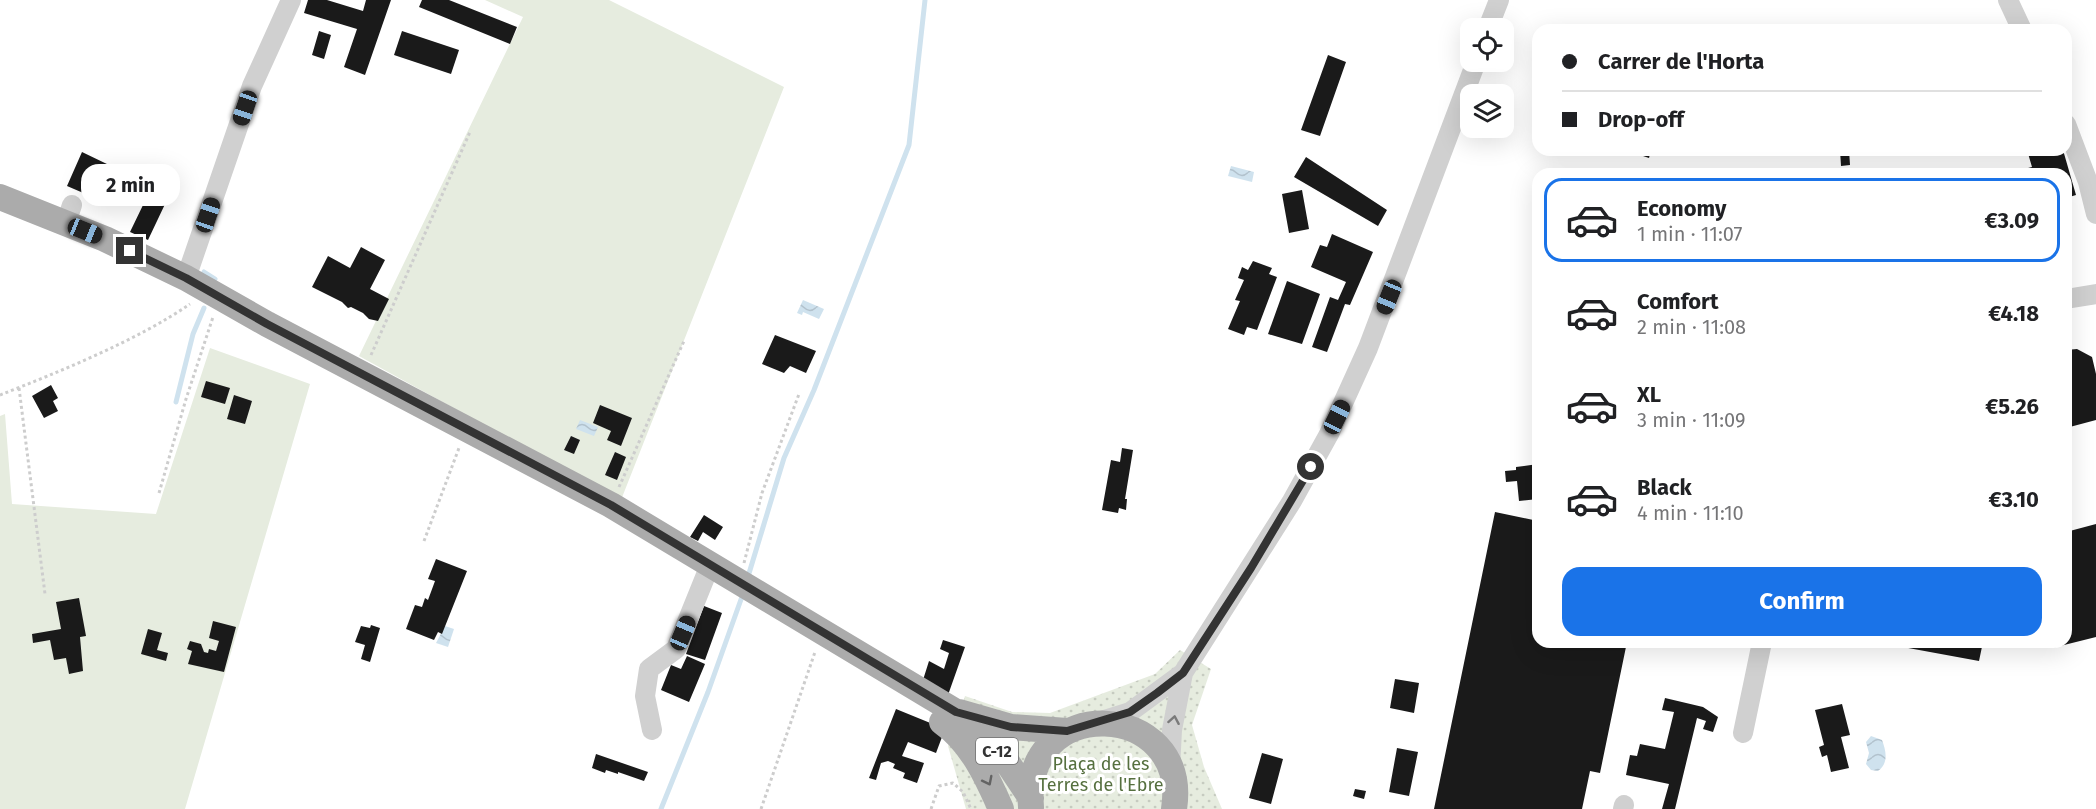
<!DOCTYPE html>
<meta charset="utf-8">
<style>
body{margin:0;font-family:"Fira Sans",sans-serif;background:#f6f6f6;color:#202124;height:100vh;display:flex;flex-direction:column;font-size:22px;white-space:nowrap}
*{box-sizing:border-box;margin:0}
p{font-size:20px;color:#757577}
.icon{flex:none;width:33px;height:33px;fill:none;stroke:currentColor;stroke-width:2;stroke-linecap:round;stroke-linejoin:round}
.map{position:relative;flex:1;overflow:hidden}
.drawer{position:absolute;left:1532px;top:168px;width:540px;height:480px;display:flex;flex-direction:column;background:#fff;border-radius:18px;box-shadow:0 6px 24px #0002}
.drawer>*{flex:none}
.hud{position:absolute;left:1532px;top:24px;width:540px;height:132px;border-radius:18px;box-shadow:0 6px 24px #0002;display:grid;align-content:center;height:132px;padding:0 30px;background:#fff}
.buttons{position:absolute;left:1460px;top:18px;display:grid;gap:12px}
.buttons a{display:grid;place-items:center;width:54px;height:54px;border-radius:12px;background:#fff;box-shadow:0 6px 24px #0002;font-size:30px}
.end{position:absolute;width:27px;height:27px;margin:-14px;border:8px solid #333;background:#fff;box-shadow:0 0 0 3px #fff}
.from{border-radius:50%}
.bubble{position:absolute;height:42px;border-radius:18px;background:#fff;box-shadow:0 6px 24px #0002;font-size:20px;font-weight:700;line-height:42px;text-align:center}
.car{position:absolute;width:18px;height:36px;margin:-18px -9px;border-radius:8px;box-shadow:0 0 4px 2px #0007;background:linear-gradient(#222 24%,#8ab4d8 0 40%,#222 0 76%,#8ab4d8 0 86%,#222 0)}
.hud b{display:flex;align-items:center;gap:21px;height:57px;font-size:22px}
.hud b+b{border-top:2px solid #e0e0e0}
.hud i{width:15px;height:15px;background:#202124}
ul{padding:10px 0 0;list-style:none}
li{display:flex;align-items:center;gap:18px;height:84px;margin:0 12px 9px;padding:0 18px;border:3px solid transparent;border-radius:18px}
li div{flex:1}
li b{display:block;font-size:22px}
li em{font-style:normal;font-weight:700}
li.on{border-color:#1a73e8}
li>.icon{width:54px;height:54px;stroke-width:1.5}
.action{display:flex;gap:12px;margin-top:auto;padding:12px 30px}
.action a{flex:1;height:69px;border-radius:18px;background:#1a73e8;color:#fff;font-size:24px;font-weight:700;line-height:69px;text-align:center}
.map>svg:first-child{display:block}
.grass{fill:url(#grass-dots)}
.garden{fill:#e6ecdf}
.water{fill:url(#water-waves)}
.lines{fill:none;stroke-linecap:round;stroke-linejoin:round}
.stream{stroke:#cfe2ee;stroke-width:5}
.building{fill:#1a1a1a}
.path{stroke:#cdcdcd;stroke-width:3;stroke-dasharray:3 3;stroke-linecap:butt}
.minor{stroke:#d0d0d0;stroke-width:20}
.major{stroke:#ababab;stroke-width:26}
.oneway{stroke:#7a7a7a}
.oneway2{stroke:#636363}
.route{stroke:#333;stroke-width:8}
.labels{text-anchor:middle;dominant-baseline:central;stroke-width:6;stroke-linejoin:round;paint-order:stroke}
.shield{fill:#fff;stroke:#707070;stroke-width:1.5}
.shield-label{font-size:16px;font-weight:bold;fill:#333}
.park-label{font-size:18px;fill:#56703f;stroke:#fff}
</style>
<div class="map">
<svg width="2096" height="809" viewBox="0 0 2096 809">
<defs>
<pattern id="grass-dots" width="8" height="8" patternUnits="userSpaceOnUse" patternTransform="scale(1.5)"><rect width="8" height="8" fill="#e6ecdf"/><path d="M2 2h.1M6 6h.1" fill="none" stroke="#c6cbc0" stroke-width="1.8" stroke-linecap="round"/></pattern>
<pattern id="water-waves" width="16" height="10" patternUnits="userSpaceOnUse" patternTransform="scale(1.5)"><rect width="16" height="10" fill="#cfe2ee"/><path d="M0 5q4-4 8 0t8 0" fill="none" stroke="#b2c2cd"/></pattern>
</defs>
<rect width="100%" height="100%" fill="#fff"/>
<!-- grass -->
<path class="grass" d="M1180,650L1211,669L1192,725L1204,767L1222,809H966L948,746L965,696L1012,712L1050,713L1155,674Z"/>
<!-- garden -->
<path class="garden" d="M485,0H609L784,87L621,500L359,356L523,17Z
M210,348L310,384L185,809H0V416L5,414L12,504L156,514Z"/>
<!-- water -->
<path class="water" d="M1231,166L1254,172L1252,182L1228,176Z
M803,300L824,309L819,319L803,312L802,315L797,313Z
M580,420L598,427L594,436L576,429Z
M445,626L454,629L448,647L436,643Z
M1871,736L1882,740C1886,751 1889,763 1878,771L1871,770L1866,764L1869,753L1866,742Z"/>
<g class="lines">
<!-- stream -->
<path class="stream" d="M204,272L215,279
M176,402L193,334L204,308
M747,580L784,458L814,390L909,145L925,0
M661,809L708,692L744,591"/>
</g>
<!-- building -->
<path class="building" d="M308,0H327L363,11L366,0H391L365,75L344,67L357,29L304,13Z
M422,0H449L517,27L510,44L419,7Z
M319,31L331,35L324,59L312,55Z
M402,31L459,50L451,74L394,55Z
M1328,55L1346,62L1320,136L1301,130Z
M1639,150H1651L1649,158L1637,154Z
M1840,150H1849L1850,165L1841,166Z
M2027,150H2063L2076,195L2066,198V174H2021L2020,170L2032,167Z
M82,152L109,165L95,198L67,186Z
M1306,157L1387,210L1378,226L1294,177Z
M1732,168L1744,169V174H1731Z
M143,180L152,184L148,194L166,202L148,240L130,232L144,203L129,196L138,191Z
M1302,190L1309,229L1289,233L1282,194Z
M1332,234L1373,252L1350,305L1345,304L1327,352L1312,347L1330,297L1338,300L1346,282L1311,267L1320,245L1327,247Z
M361,247L385,260L370,289L389,299L378,321L369,319L363,313L351,307L348,308L342,302L312,287L328,256L350,268Z
M1253,261L1272,268L1269,274L1277,277L1257,330L1247,327L1244,335L1228,329L1240,301L1235,300L1244,280L1238,278L1242,267L1248,270Z
M1287,281L1320,294L1302,344L1268,334Z
M775,335L816,351L806,373L790,366L784,373L762,364Z
M2077,349L2092,357L2096,374V420L2066,428V350Z
M206,381L230,388L225,404L201,397Z
M51,385L58,398L53,401L58,411L44,418L32,396Z
M234,395L252,401L245,424L227,419Z
M600,405L632,418L621,446L607,440L611,431L593,423Z
M571,436L580,440L574,454L564,450Z
M1122,448L1133,450L1125,499H1127L1126,510L1119,508L1118,513L1102,510L1111,460L1120,462Z
M615,452L626,457L617,480L605,475Z
M1538,464V499L1519,501L1517,481L1506,482L1505,471L1516,470V467Z
M1495,512L1538,521V642H1627L1600,773L1590,771L1582,809H1434Z
M704,515L723,527L715,540L703,532L698,541L690,537Z
M2096,524V637L2052,648L2050,642H2066V532Z
M436,559L467,571L442,634L438,632L434,640L406,629L415,605L422,607L425,598L428,600L435,581L428,579Z
M79,598L86,636L80,637L83,671L69,674L66,658L54,660L50,640L33,643L32,634L61,629L56,602Z
M704,606L722,613L705,660L686,654Z
M213,621L236,627L224,672L188,664L192,651L187,649L190,641L201,644L204,652L208,653L209,649L216,651L219,641L209,638Z
M371,625L380,628L370,662L361,659L365,645L355,642L361,626L370,628Z
M148,629L162,633L157,650L168,653L166,661L141,654Z
M943,640L965,647L948,695L923,680L929,661L944,669L949,653L940,649Z
M1983,642L1979,661L1881,643V642Z
M687,656L705,664L689,702L661,690L671,665L681,669Z
M1395,679L1419,683L1414,713L1390,708Z
M1665,698L1703,707L1718,717L1713,732L1703,729L1706,721L1697,718L1675,809H1662L1669,784L1626,775L1630,755L1637,756L1640,744L1665,749L1674,712L1662,710Z
M1842,704L1850,735L1841,737L1849,768L1831,772L1827,755L1822,757L1819,747L1824,745L1815,710Z
M896,709L945,729L936,753L908,742L902,756L924,763L917,783L903,778L905,773L893,768L895,764L888,761L881,763L876,780L869,778Z
M1397,748L1418,752L1409,796L1389,792Z
M1262,753L1283,759L1271,804L1249,798Z
M596,754L648,772L644,781L618,772V774L606,770L605,773L592,768Z
M1355,789L1366,791L1364,799L1353,796Z"/>
<g class="lines">
<!-- path -->
<path class="path" d="M371,355L470,132
M19,388L45,594
M0,395C59,372 138,340 190,304
M619,487L684,341
M159,493L186,399L213,317
M424,541L459,448
M744,563L762,493L799,394
M761,809L815,652
M931,809L939,786L953,783L963,792L971,809"/>
<!-- minor -->
<path class="minor" d="M2008,0L2022,30
M1488,28L1499,0
M2066,124L2088,182L2096,214
M66,223L72,205
M186,278L252,86L291,0
M2066,299L2096,294
M1098,722L1130,712L1183,673L1292,501L1329,434L1368,348L1476,62
M652,730L645,696L649,669L676,649L710,565
M1743,733L1762,642
M1170,768L1172,730L1183,673
M1623,809L1624,805"/>
<!-- major -->
<path class="major" d="M0,197L105,239L186,278L267,324L611,505L956,712L1007,762L1031,798
M959,712L1011,727L1067,731
M942,722C971,742 987,777 1001,809
M1031,807C1021,691 1191,700 1174,809"/>
</g>
<!-- one-way arrows -->
<defs><path id="oneway-chevron" d="M-2-3.5L2.5 0L-2 3.5" fill="none" stroke-width="1.6" stroke-linecap="round" stroke-linejoin="round" transform="scale(1.5)"/></defs>
<use class="oneway" href="#oneway-chevron" transform="translate(1174 720) rotate(-80)"/>
<use class="oneway2" href="#oneway-chevron" transform="translate(988 781) rotate(63)"/>
<g class="lines">
<!-- route -->
<path class="route" d="M130,251L186,278L267,324L611,505L956,712L1011,727L1067,731L1130,712L1157,693L1183,673L1251,568L1311,467"/>
</g>
<g class="labels">
<!-- shield labels -->
<rect class="shield" x="976" y="738" width="42" height="26" rx="4.5"/>
<g class="shield-label">
<text x="997" y="751">C-12</text>
</g>
<!-- park labels -->
<g class="park-label">
<text x="1101" y="764">Plaça de les<tspan x="1101" dy="21">Terres de l'Ebre</tspan></text>
</g>
</g>
</svg>
<div class="buttons">
<a><svg class="icon" aria-label="locate" viewBox="0 0 24 24"><circle cx="12" cy="12" r="6"/><path d="M12 2v4M12 18v4M2 12h4M18 12h4"/></svg></a>
<a><svg class="icon" aria-label="layers" viewBox="0 0 24 24"><path d="M12 4l9 5-9 5-9-5zM3 14l9 5 9-5"/></svg></a>
</div>
<i class="end from" style="left:1311px;top:467px"></i>
<i class="end" style="left:130px;top:251px"></i>
<div class="bubble" style="left:81px;top:164px;width:99px">2 min</div>
<i class="car" style="left:245px;top:108px;rotate:199deg"></i>
<i class="car" style="left:208px;top:215px;rotate:19deg"></i>
<i class="car" style="left:85px;top:231px;rotate:112deg"></i>
<i class="car" style="left:1389px;top:297px;rotate:202deg"></i>
<i class="car" style="left:1337px;top:417px;rotate:26deg"></i>
<i class="car" style="left:683px;top:633px;rotate:23deg"></i>
<div class="hud">
<b><i class="from"></i>Carrer de l'Horta</b>
<b><i></i>Drop-off</b>
</div>
<section class="drawer">
<ul>
<li class="on"><svg class="icon" aria-label="car" viewBox="0 0 24 24"><path d="M5 17H2v-5l4-1 3-4h7l3 4 3 1v5h-3M9 17h6M6 11h13"/><circle cx="7" cy="17" r="2"/><circle cx="17" cy="17" r="2"/></svg><div><b>Economy</b><p>1 min · 11:07</p></div><em>€3.09</em></li>
<li><svg class="icon" aria-label="car" viewBox="0 0 24 24"><path d="M5 17H2v-5l4-1 3-4h7l3 4 3 1v5h-3M9 17h6M6 11h13"/><circle cx="7" cy="17" r="2"/><circle cx="17" cy="17" r="2"/></svg><div><b>Comfort</b><p>2 min · 11:08</p></div><em>€4.18</em></li>
<li><svg class="icon" aria-label="car" viewBox="0 0 24 24"><path d="M5 17H2v-5l4-1 3-4h7l3 4 3 1v5h-3M9 17h6M6 11h13"/><circle cx="7" cy="17" r="2"/><circle cx="17" cy="17" r="2"/></svg><div><b>XL</b><p>3 min · 11:09</p></div><em>€5.26</em></li>
<li><svg class="icon" aria-label="car" viewBox="0 0 24 24"><path d="M5 17H2v-5l4-1 3-4h7l3 4 3 1v5h-3M9 17h6M6 11h13"/><circle cx="7" cy="17" r="2"/><circle cx="17" cy="17" r="2"/></svg><div><b>Black</b><p>4 min · 11:10</p></div><em>€3.10</em></li>
</ul>
<div class="action"><a>Confirm</a></div>
</section>
</div>
